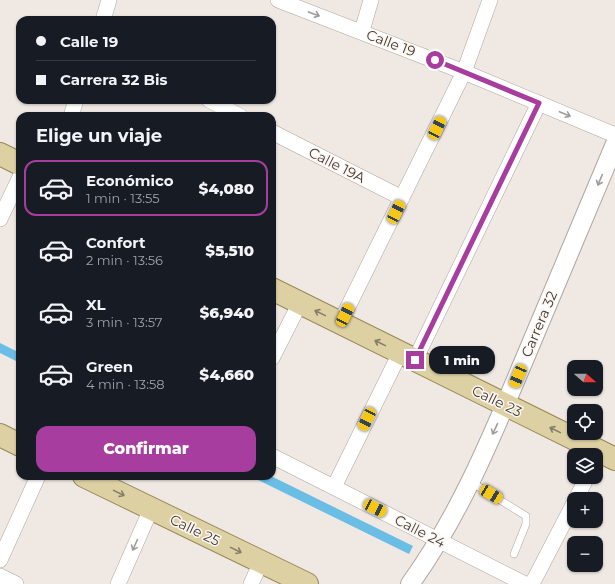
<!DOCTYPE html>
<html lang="es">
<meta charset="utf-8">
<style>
body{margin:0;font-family:Montserrat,sans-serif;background:#242831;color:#f1f3f6;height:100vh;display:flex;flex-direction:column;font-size:15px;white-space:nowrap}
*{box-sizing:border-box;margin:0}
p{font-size:13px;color:#9ea1a6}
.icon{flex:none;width:22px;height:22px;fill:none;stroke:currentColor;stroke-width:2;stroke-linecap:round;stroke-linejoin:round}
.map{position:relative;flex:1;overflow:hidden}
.panel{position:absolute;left:16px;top:112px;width:260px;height:368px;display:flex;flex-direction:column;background:#171b24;border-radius:12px;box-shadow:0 1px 3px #0004}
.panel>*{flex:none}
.hud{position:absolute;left:16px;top:16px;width:260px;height:88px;border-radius:12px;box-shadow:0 1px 3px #0004;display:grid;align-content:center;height:88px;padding:0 20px;background:#171b24}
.needle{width:26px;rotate:110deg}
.controls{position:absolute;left:567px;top:360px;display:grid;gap:8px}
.controls a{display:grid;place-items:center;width:36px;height:36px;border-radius:8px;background:#171b24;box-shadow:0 1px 3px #0004;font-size:20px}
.end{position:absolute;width:18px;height:18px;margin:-9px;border:5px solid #a73d9f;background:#fff;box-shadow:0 0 0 2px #fff}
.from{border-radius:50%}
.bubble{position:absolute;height:28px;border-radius:12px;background:#171b24;box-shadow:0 1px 3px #0004;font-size:13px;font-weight:800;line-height:28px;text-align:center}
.car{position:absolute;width:12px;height:24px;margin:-12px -6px;border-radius:5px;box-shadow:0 0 3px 1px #0007;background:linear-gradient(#f5c518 24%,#345 0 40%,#f5c518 0 76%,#345 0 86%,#f5c518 0)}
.hud b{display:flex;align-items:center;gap:14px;height:38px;font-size:15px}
.hud b+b{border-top:1px solid #363941}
.hud i{width:10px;height:10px;background:#f1f3f6}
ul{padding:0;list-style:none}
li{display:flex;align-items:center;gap:12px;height:56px;margin:0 8px 6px;padding:0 12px;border:2px solid transparent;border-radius:12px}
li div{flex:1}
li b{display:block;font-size:15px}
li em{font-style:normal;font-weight:800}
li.current{border-color:#a73d9f}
li>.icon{width:36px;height:36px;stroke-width:1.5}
h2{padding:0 20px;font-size:18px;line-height:48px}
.cta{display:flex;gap:8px;margin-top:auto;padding:8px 20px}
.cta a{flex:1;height:46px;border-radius:12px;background:#a73d9f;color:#fff;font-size:16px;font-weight:800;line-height:46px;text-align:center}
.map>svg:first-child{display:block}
.water{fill:#6abde5}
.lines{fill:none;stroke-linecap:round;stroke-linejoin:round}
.service-casing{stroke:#aea7a1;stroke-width:8}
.minor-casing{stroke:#aea7a1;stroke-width:16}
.tertiary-casing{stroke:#aea7a1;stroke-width:20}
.primary-casing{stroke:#978956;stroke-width:24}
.service{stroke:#fff;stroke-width:7}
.minor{stroke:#fff;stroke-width:15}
.tertiary{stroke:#fff;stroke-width:18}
.primary{stroke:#ddd1a3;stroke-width:22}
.oneway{stroke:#9f9d9c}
.oneway2{stroke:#867e69}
.route{stroke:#a73d9f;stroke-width:5}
.labels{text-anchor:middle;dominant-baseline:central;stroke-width:3;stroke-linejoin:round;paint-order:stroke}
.street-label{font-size:14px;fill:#3f3b39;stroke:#fef6f0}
</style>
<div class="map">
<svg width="615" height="584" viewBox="0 0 615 584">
<rect width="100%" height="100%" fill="#f0e8e3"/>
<!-- water -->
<path class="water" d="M0,343L20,353V363L0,353Z
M250,476H271L413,546L409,554Z"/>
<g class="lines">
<!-- service casing -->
<g class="service-casing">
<path id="service" d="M471,482L526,516V524L514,554"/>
</g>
<!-- minor casing -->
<g class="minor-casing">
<path id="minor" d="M278,0L464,72L615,135
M103,20L109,0
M362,31L371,0
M209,100L240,116
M71,116L76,100
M272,132L402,198
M0,219L20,177
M340,323L464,72L490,0
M272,358L300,303
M415,360L539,103
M272,456L525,584
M334,487L400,353
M576,499L587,477
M0,560L38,476
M0,576L16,584
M118,584L151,509
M251,584L261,562
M532,584L574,503"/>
</g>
<!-- tertiary casing -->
<g class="tertiary-casing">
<path id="tertiary" d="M410,584C460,515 492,436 525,358C555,287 585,215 615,144"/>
</g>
<!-- primary casing -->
<g class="primary-casing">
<path id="primary" d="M0,154L20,164
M272,289L615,459
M0,435L20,445
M84,476L307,584"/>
</g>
<!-- service -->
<use href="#service" class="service"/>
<!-- minor -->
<use href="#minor" class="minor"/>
<!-- tertiary -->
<use href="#tertiary" class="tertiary"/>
<!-- primary -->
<use href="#primary" class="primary"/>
</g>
<!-- one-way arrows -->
<defs><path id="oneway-shaft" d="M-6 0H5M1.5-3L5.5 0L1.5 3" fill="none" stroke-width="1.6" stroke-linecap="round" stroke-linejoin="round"/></defs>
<g class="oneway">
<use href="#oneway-shaft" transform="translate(314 14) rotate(20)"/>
<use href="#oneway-shaft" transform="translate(565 114) rotate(23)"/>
<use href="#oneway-shaft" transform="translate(600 180) rotate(113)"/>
<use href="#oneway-shaft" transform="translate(495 429) rotate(115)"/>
<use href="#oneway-shaft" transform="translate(135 545) rotate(114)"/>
</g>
<g class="oneway2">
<use href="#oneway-shaft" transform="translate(320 313) rotate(-154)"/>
<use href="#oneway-shaft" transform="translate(380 343) rotate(-154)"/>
<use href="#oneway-shaft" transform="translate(555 430) rotate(-154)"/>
<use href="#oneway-shaft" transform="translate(119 493) rotate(26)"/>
<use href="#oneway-shaft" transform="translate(236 550) rotate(26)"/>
</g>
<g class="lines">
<!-- route -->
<path class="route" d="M415,360L539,103L435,60"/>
</g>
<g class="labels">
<!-- street labels -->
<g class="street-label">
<text transform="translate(391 43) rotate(21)">Calle 19</text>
<text transform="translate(337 165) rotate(27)">Calle 19A</text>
<text transform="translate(539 324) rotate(-67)">Carrera 32</text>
<text transform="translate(497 401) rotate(26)">Calle 23</text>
<text transform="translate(195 530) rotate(26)">Calle 25</text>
<text transform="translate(420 531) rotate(27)">Calle 24</text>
</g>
</g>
</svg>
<div class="controls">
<a><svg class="needle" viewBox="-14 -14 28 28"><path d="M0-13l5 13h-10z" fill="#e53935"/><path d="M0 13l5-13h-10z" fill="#9ea1a6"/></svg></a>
<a><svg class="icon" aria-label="locate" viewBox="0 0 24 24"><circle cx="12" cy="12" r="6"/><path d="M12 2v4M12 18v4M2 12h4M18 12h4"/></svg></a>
<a><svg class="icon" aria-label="layers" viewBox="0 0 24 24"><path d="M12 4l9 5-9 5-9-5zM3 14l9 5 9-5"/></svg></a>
<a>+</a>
<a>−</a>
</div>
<i class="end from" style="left:435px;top:60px"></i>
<i class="end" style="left:415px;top:360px"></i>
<div class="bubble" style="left:429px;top:346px;width:66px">1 min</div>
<i class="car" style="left:437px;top:128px;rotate:26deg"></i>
<i class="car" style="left:396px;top:212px;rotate:26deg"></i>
<i class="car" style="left:345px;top:315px;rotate:26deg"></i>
<i class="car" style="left:518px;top:376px;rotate:203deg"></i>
<i class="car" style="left:367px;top:419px;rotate:206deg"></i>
<i class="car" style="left:491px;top:494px;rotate:121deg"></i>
<i class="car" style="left:375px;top:508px;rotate:117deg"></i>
<div class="hud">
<b><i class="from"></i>Calle 19</b>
<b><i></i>Carrera 32 Bis</b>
</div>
<section class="panel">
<h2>Elige un viaje</h2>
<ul>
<li class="current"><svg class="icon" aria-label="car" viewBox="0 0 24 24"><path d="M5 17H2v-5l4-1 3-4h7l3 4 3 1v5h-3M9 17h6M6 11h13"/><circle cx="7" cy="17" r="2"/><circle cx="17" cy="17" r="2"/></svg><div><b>Económico</b><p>1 min · 13:55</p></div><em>$4,080</em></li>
<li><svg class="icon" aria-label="car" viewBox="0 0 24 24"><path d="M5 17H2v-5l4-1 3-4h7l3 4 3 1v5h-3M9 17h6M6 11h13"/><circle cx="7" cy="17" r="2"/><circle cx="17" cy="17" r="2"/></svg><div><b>Confort</b><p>2 min · 13:56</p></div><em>$5,510</em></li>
<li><svg class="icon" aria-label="car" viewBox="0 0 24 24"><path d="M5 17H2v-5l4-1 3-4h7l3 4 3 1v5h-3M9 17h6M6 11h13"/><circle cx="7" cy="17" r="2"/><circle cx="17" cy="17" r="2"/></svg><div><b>XL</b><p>3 min · 13:57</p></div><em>$6,940</em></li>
<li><svg class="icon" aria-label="car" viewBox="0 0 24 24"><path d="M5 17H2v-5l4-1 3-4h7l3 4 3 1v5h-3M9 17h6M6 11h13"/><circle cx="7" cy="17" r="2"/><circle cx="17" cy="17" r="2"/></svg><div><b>Green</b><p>4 min · 13:58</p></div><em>$4,660</em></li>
</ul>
<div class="cta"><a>Confirmar</a></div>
</section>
</div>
